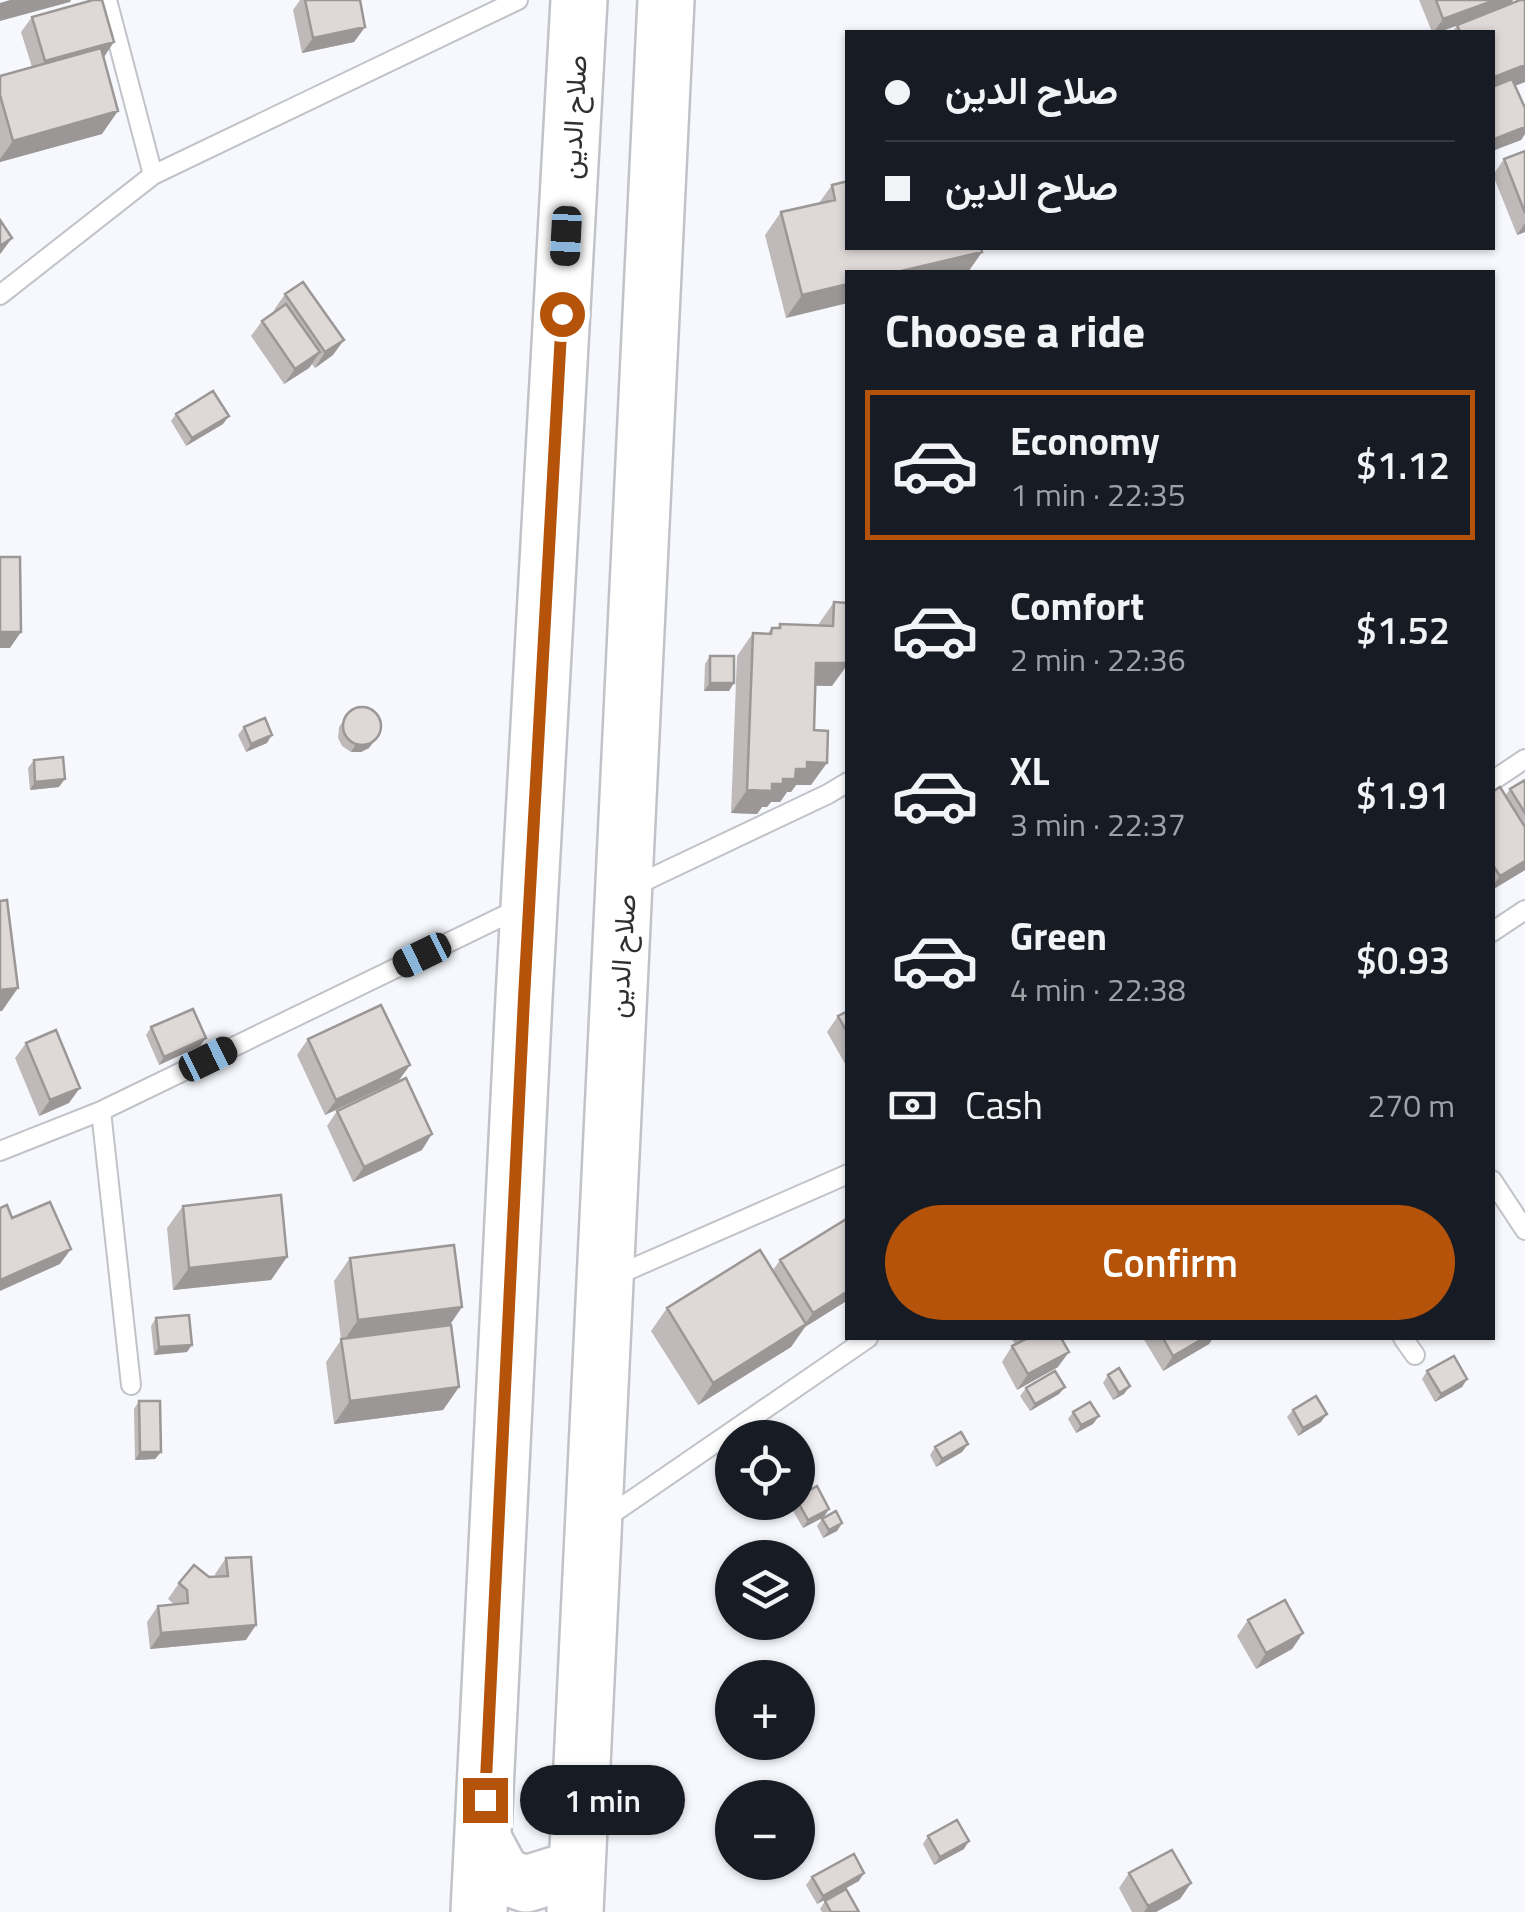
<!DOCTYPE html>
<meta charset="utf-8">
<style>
body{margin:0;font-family:"Titillium Web",Vazirmatn,sans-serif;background:#20242c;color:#f1f3f6;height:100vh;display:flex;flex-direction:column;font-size:38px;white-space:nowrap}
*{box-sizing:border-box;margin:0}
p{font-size:32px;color:#9ea1a6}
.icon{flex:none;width:55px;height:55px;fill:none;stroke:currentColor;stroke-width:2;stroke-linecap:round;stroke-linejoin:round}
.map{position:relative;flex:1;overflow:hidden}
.panel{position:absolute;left:845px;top:270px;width:650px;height:1070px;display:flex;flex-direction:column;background:#171b24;border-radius:0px;box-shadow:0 2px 8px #0004}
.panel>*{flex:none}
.guide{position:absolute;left:845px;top:30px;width:650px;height:220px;border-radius:0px;box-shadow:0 2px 8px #0004;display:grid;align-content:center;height:220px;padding:0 40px;background:#171b24}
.fabs{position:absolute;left:715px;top:1420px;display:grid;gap:20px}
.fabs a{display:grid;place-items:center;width:100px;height:100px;border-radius:50%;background:#171b24;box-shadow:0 2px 8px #0004;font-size:50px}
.end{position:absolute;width:45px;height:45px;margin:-22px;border:12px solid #b45309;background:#fff;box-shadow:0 0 0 5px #fff}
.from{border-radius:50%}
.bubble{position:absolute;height:70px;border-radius:35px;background:#171b24;box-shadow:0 2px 8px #0004;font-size:32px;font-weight:600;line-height:70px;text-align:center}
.car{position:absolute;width:30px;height:60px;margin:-30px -15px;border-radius:12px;box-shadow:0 0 8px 2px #0007;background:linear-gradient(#222 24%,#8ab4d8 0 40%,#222 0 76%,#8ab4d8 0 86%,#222 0)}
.guide b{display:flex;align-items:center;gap:35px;height:95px;font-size:38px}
.guide b+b{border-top:2px solid #363941}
.guide i{width:25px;height:25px;background:#f1f3f6}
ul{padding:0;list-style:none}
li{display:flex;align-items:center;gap:30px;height:150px;margin:0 20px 15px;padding:0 20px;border:5px solid transparent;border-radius:0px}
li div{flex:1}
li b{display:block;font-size:38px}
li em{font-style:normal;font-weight:600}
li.selected{border-color:#b45309}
li>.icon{width:90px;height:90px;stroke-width:1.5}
h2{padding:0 40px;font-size:45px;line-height:120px}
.pay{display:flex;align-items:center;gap:25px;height:110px;padding:0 40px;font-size:38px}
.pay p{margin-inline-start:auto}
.primary-button{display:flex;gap:20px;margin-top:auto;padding:20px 40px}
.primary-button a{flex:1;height:115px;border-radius:60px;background:#b45309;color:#fff;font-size:40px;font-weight:600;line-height:115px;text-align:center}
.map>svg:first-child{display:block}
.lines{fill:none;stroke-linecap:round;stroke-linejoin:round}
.service-casing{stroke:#c1c3c8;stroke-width:22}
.trunk-casing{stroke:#c1c3c8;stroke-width:60}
.service{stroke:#fff;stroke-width:18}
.trunk{stroke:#fff;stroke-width:55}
.wall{fill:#bfbab9}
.shaded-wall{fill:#9b9796}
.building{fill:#ded8d7;stroke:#9b9796;stroke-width:2.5}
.route{stroke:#b45309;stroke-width:12}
.labels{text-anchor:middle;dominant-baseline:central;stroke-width:10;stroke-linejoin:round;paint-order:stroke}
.street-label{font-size:28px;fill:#303032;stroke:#fff}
</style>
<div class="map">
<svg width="1525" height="1912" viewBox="0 0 1525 1912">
<rect width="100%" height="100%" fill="#f6f8fd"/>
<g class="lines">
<!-- service casing -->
<g class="service-casing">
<path id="service" d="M107,0L153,175
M0,295L153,175L518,0
M1492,781L1525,759
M630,888L828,794L848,782
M1492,932L1525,910
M101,1111L131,1385
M0,1151L101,1111L520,908
M1492,1180L1525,1230
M615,1276L848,1174
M1403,1338L1415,1355
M603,1520L868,1338"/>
</g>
<!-- trunk casing -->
<g class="trunk-casing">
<path id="trunk" d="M483,1839L503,1876L526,1884L577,1868
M479,1912L524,998L579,0
M575,1912L666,0"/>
</g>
<!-- service -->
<use href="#service" class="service"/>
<!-- trunk -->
<use href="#trunk" class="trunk"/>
</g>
<!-- wall -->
<path class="wall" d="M300,0H360L365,27L354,42L302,53L293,10Z
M1419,0H1513L1511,4L1525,0V82L1515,85L1525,108V134L1521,140L1492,151V32H1452L1457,26L1439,32H1432Z
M32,17L103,57L102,134L0,162V76L32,67L21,32Z
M1525,151V232L1517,235L1493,175L1504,159Z
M832,185L982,252L968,272H848L786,318L765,235L781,212L819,203Z
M285,294L333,355L315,368L312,364L309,368L284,384L251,336L262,321L275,311L274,310Z
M176,414L223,424L186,446L171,421Z
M834,602L832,686H816L811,785H796L791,792H787L780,802H771L767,807H762L757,814L731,813L737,656L753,633H768L772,628H777L780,624L818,625Z
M710,656L729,691H704L705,664Z
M344,720L369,748L361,752H351L342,746L338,738L339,727Z
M244,727L267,743L246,752L238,735Z
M34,760L59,787L30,790L28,768Z
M1525,780V870L1492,890V792L1505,796L1510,789Z
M848,1011V1069L827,1032L838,1016Z
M151,1027L200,1046L159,1065L146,1035Z
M308,1039L410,1065L399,1080L325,1115L297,1055Z
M26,1043L69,1103L39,1116L15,1058Z
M337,1111L422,1150L353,1182L327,1126Z
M183,1206L287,1257L271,1280L173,1290L167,1228Z
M848,1218V1300L805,1327L791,1347L698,1405L651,1331L667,1308L773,1270L780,1260Z
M350,1258L462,1307L450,1325L459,1387L443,1410L334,1424L326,1362L341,1340L334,1281Z
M156,1318L187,1352L154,1355L151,1326Z
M1011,1338H1061L1058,1367L1017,1390L1002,1362L1012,1346L1015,1344Z
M1143,1338H1213L1209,1344L1163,1371Z
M1427,1371L1467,1379L1462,1387L1435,1402L1422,1379Z
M1108,1375L1124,1394L1113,1400L1103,1383Z
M1065,1387L1059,1394L1030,1411L1020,1396L1026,1388Z
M139,1401L161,1452L155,1459L135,1460L134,1409Z
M1293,1410L1321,1422L1298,1436L1287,1417Z
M1073,1412L1093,1424L1076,1433L1068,1419Z
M968,1444L962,1452L936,1467L930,1455L935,1447Z
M792,1502H798L824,1517L803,1528L790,1506Z
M822,1519L842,1523L837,1531L823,1538L817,1526Z
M226,1558L246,1640L150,1649L147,1622L158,1606L175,1605L168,1599L179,1583L216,1577L215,1574Z
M1248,1620L1303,1633L1292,1649L1256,1669L1237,1636Z
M928,1836L964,1849L934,1865L923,1844Z
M1129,1873L1191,1883L1180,1899L1156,1912H1132L1119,1888Z
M812,1877L859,1881L817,1904L806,1885Z
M825,1901L859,1912H822L820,1909Z"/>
<!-- shaded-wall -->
<path class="shaded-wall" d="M10,0H71L70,2L0,21V3Z
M1495,0H1513L1509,6L1439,32H1434L1443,19Z
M365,27L354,42L302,53L313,38Z
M114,42L104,57L34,77L45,61Z
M1525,65V82L1492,95V78Z
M118,111L102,134L0,162V159L13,141Z
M1525,127V134L1521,140L1492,151V140Z
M1525,223V232L1517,235Z
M12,238L1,253L0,254V246Z
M982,252L968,272H897Z
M848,284V303L786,318L802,295Z
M344,340L333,355L315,368L325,352Z
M320,352L309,368L284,384L295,369Z
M229,416L223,424L186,446L192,438Z
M0,632H21L10,648H0Z
M816,663L848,664L832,686L800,685Z
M710,683H734L729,691H704Z
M272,735L267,743L246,752L251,744Z
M375,740L369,748L361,752H351L356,744Z
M807,762L827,763L811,785H796L791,792H787L780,802H771L767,807H762L757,814L731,813L747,790L783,779Z
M65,779L59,787L30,790L35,782Z
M1525,861V870L1492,890V887L1500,876Z
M18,988L2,1011H0V990Z
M206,1038L200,1046L159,1065L164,1057Z
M410,1065L399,1080L325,1115L336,1100Z
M80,1088L69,1103L39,1116L50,1100Z
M432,1134L422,1150L353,1182L364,1167Z
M71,1249L60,1264L0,1291V1280Z
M287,1257L271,1280L173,1290L189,1268Z
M848,1291V1300L805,1327L791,1347L698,1405L713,1383L804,1325L813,1313Z
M462,1307L446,1330L342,1343L358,1320Z
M1204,1338H1213L1209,1344L1163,1371L1173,1356Z
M192,1345L187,1352L154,1355L159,1347Z
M1069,1352L1058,1367L1017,1390L1028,1374Z
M1467,1379L1462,1387L1435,1402L1441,1394Z
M1130,1386L1124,1394L1113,1400L1119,1393Z
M459,1387L443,1410L334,1424L350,1401Z
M1065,1387L1059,1394L1030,1411L1035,1404Z
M1327,1414L1321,1422L1298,1436L1303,1428Z
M1099,1416L1093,1424L1076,1433L1081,1425Z
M968,1444L962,1452L936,1467L942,1459Z
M140,1452H161L155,1459L135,1460Z
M829,1509L824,1517L803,1528L808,1520Z
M842,1523L837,1531L823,1538L829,1530Z
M256,1625L246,1640L150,1649L161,1633Z
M1303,1633L1292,1649L1256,1669L1266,1653Z
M969,1841L964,1849L934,1865L940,1857Z
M864,1873L859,1881L817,1904L823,1896Z
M1191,1883L1180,1899L1156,1912H1144L1148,1906Z"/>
<!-- building -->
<path class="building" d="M93,0H102L114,42L45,61L32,17Z
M305,0H360L365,27L313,38Z
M1436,0H1495L1443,19Z
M1520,0H1525V65L1492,78V32H1460L1457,25Z
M101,48L118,111L13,141L0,95V76Z
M1512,79L1525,108V127L1492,140V87Z
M1525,151V213L1504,159Z
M848,181V248H981L982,252L897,272H848V284L802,295L781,212L835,200L832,185Z
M0,220L12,238L0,246Z
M303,282L344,340L325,352L285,294Z
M286,304L320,352L295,369L262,321Z
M213,391L229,416L192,438L176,414Z
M0,557H20L21,632H0Z
M834,602L848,603V663H816L814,730L828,731L827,763L807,762V769H796L795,779H783V784H772V791L747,790L753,633L771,634L772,628H780V624L833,626Z
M710,656H734V683H710Z
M343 726a19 19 0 1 1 38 0a19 19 0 1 1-38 0Z
M265,718L272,735L251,744L244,727Z
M63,757L65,779L35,782L34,760Z
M1525,780V813L1510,789Z
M1500,787L1525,827V861L1500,876L1492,864V792Z
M7,900L18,988L0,990V901Z
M381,1005L410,1065L336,1100L308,1039Z
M193,1009L206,1038L164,1057L151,1027Z
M848,1011V1034L838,1016Z
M56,1030L80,1088L50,1100L26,1043Z
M406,1078L432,1134L364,1167L337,1111Z
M281,1195L287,1257L189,1268L183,1206Z
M50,1202L71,1249L0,1280V1208L7,1205L12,1218Z
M848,1218V1291L813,1313L780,1260Z
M454,1245L462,1307L358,1320L350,1258Z
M760,1250L806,1324L713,1383L667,1308Z
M189,1315L192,1345L159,1347L156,1318Z
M451,1325L459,1387L350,1401L341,1339Z
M1028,1338H1061L1069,1352L1028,1374L1012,1346Z
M1163,1338H1204L1173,1356Z
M1454,1356L1467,1379L1441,1394L1427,1371Z
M1119,1368L1130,1386L1119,1393L1108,1375Z
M1055,1371L1065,1387L1035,1404L1026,1388Z
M1316,1396L1327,1414L1303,1428L1293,1410Z
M139,1401H160L161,1452H140Z
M1090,1402L1099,1416L1081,1425L1073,1412Z
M961,1432L968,1444L942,1459L935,1447Z
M817,1486L829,1509L808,1520L798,1502V1497Z
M836,1511L842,1523L829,1530L822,1519Z
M251,1557L256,1625L161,1633L158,1606L188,1603L187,1590L179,1583L194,1565L209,1577L228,1576L226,1558Z
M1285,1600L1303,1633L1266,1653L1248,1620Z
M957,1820L969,1841L940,1857L928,1836Z
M1172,1850L1191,1883L1148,1906L1129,1873Z
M854,1854L864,1873L823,1896L812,1877Z
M846,1889L859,1912H831L825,1901Z"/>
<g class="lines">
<!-- route -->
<path class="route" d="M485,1800L524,998L562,314"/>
</g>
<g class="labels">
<!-- street labels -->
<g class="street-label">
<text transform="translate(573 117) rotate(-87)">صلاح الدين</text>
<text transform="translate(621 956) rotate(-86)">صلاح الدين</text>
</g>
</g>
</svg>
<div class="fabs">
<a><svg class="icon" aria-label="locate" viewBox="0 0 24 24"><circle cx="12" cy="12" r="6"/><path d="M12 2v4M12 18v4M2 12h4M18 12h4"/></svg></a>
<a><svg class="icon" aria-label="layers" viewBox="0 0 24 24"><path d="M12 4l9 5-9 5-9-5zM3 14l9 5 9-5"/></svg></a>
<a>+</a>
<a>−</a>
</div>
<i class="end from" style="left:562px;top:314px"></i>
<i class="end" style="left:485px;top:1800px"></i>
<div class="bubble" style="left:520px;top:1765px;width:165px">1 min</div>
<i class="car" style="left:566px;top:236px;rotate:183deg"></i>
<i class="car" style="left:422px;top:955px;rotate:244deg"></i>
<i class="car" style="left:208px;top:1059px;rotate:64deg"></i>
<div class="guide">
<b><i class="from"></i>صلاح الدين</b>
<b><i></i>صلاح الدين</b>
</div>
<section class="panel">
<h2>Choose a ride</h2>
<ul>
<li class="selected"><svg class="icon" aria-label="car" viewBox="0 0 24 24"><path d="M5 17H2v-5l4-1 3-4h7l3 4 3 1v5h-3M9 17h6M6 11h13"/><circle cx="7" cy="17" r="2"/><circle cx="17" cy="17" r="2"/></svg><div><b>Economy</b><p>1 min · 22:35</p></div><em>$1.12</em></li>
<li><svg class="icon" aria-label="car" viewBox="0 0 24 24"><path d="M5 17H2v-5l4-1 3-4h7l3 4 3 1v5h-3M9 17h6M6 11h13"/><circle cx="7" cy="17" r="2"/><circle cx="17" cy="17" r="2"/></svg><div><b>Comfort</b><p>2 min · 22:36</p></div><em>$1.52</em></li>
<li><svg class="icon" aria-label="car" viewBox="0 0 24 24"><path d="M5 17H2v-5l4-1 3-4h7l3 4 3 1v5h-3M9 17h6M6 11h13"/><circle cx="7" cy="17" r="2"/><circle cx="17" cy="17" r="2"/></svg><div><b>XL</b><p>3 min · 22:37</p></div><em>$1.91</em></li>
<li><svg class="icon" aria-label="car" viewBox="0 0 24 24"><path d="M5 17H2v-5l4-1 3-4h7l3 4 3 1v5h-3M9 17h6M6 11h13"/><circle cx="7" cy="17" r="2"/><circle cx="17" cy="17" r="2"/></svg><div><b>Green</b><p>4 min · 22:38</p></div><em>$0.93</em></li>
</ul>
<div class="pay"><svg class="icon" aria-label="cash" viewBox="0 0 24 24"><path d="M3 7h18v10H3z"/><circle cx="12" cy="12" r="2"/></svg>Cash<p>270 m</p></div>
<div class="primary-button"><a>Confirm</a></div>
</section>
</div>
